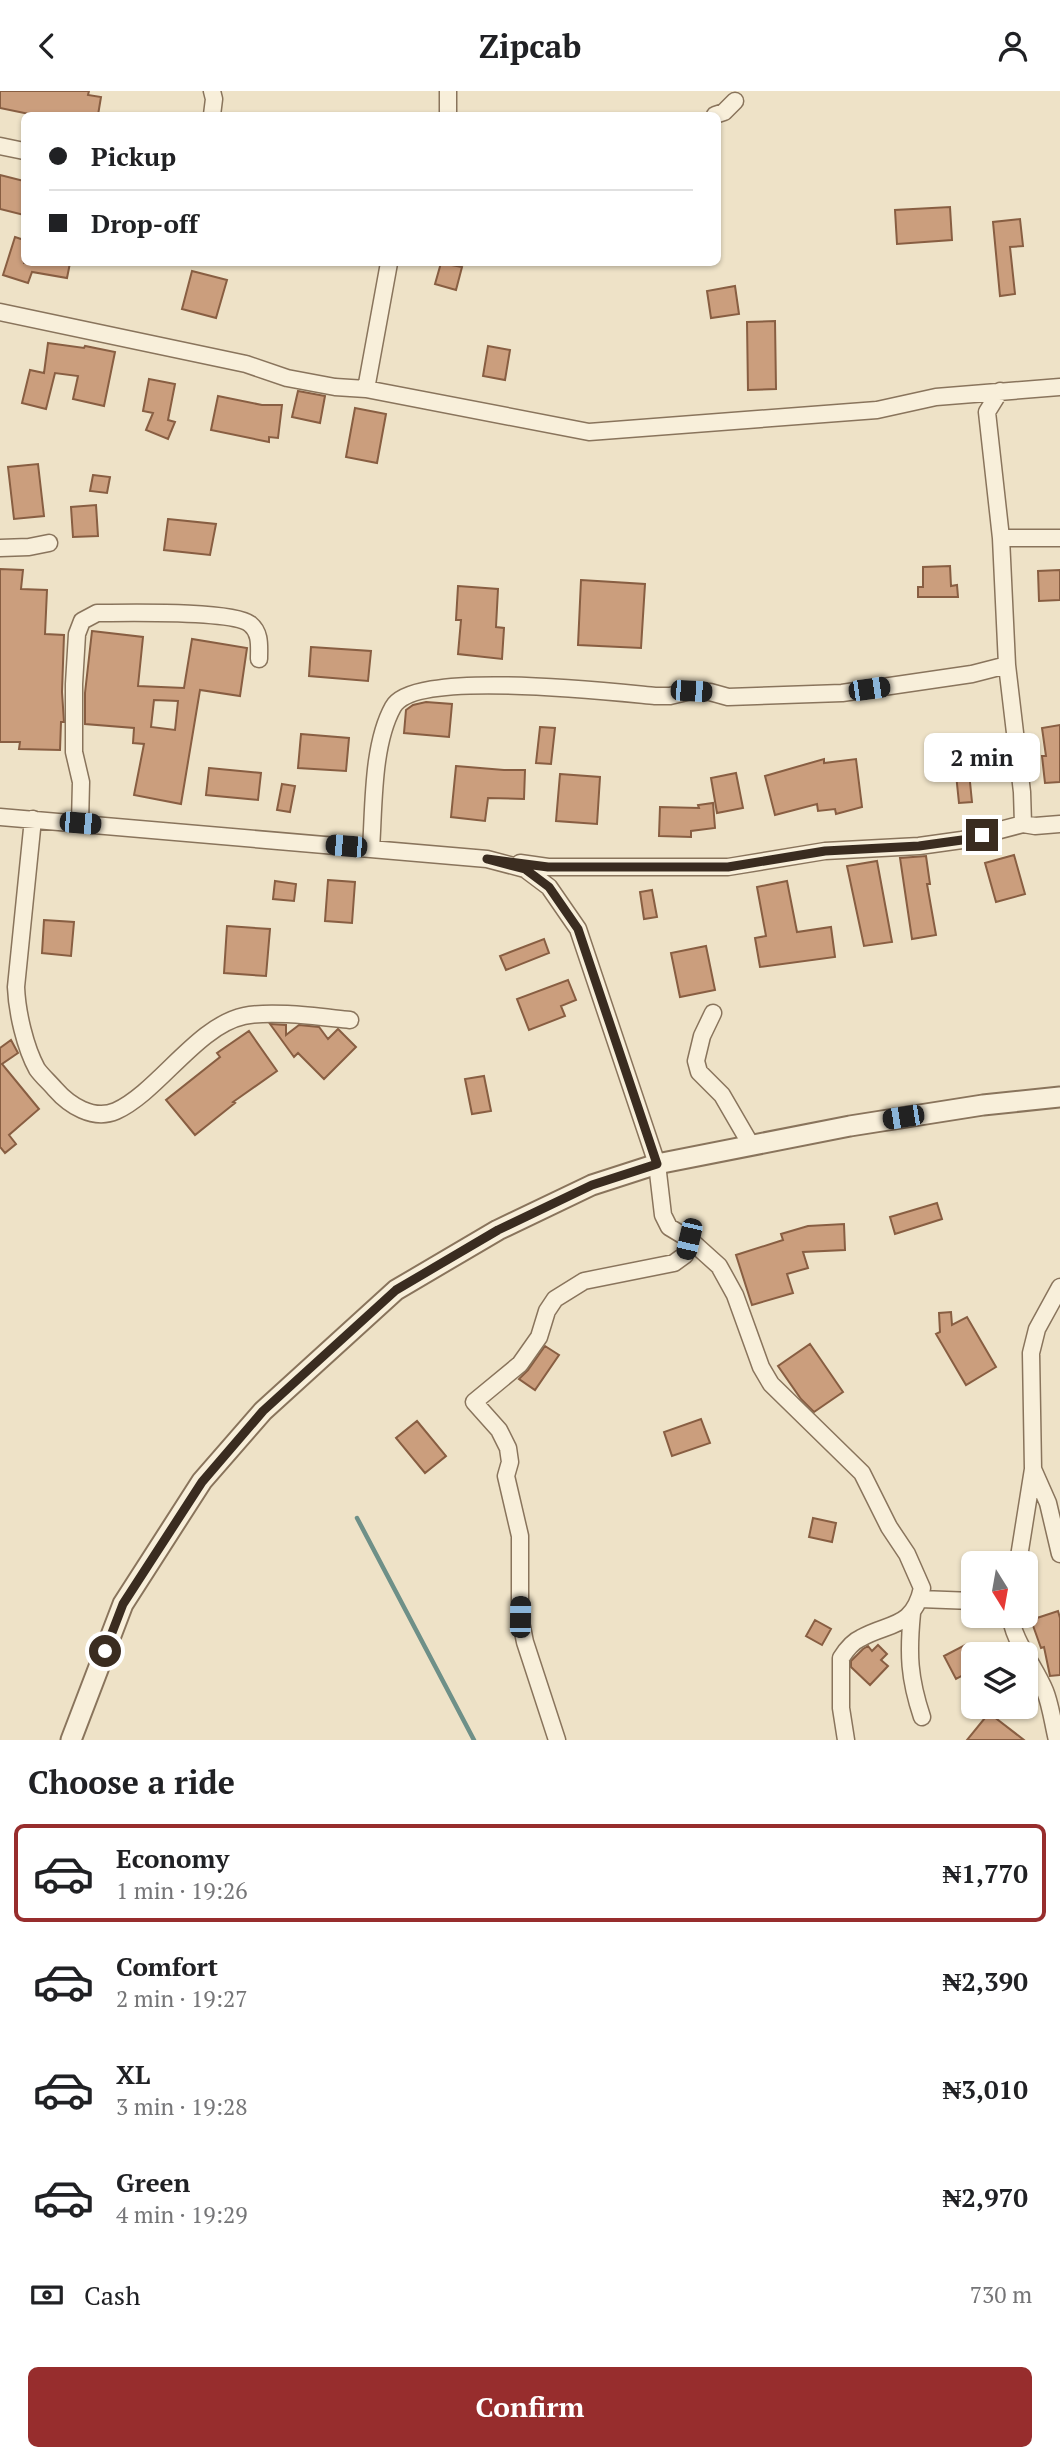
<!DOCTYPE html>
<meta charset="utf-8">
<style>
body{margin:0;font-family:"PT Serif",serif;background:#f2f2f2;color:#202124;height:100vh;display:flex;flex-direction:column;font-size:26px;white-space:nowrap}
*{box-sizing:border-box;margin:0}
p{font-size:23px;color:#757577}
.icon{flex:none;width:38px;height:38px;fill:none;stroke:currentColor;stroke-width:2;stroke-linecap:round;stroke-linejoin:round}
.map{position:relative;height:1649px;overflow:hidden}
.side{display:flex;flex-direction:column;background:#fff;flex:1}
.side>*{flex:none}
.top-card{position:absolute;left:21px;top:21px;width:700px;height:154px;border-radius:10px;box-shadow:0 2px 5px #0004;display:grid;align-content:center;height:154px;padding:0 28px;background:#fff}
.needle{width:46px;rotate:169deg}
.fabs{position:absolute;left:961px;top:1460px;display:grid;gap:14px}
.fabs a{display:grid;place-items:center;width:77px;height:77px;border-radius:10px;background:#fff;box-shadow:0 2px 5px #0004;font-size:35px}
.end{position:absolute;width:32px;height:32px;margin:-16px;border:9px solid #3a2c20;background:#fff;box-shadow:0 0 0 4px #fff}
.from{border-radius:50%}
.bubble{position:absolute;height:49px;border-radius:10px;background:#fff;box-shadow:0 2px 5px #0004;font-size:23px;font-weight:700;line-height:49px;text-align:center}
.car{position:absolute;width:21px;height:42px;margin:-21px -10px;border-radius:9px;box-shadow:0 0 5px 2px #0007;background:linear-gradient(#222 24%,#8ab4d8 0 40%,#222 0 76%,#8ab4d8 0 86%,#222 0)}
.top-card b{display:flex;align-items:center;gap:24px;height:66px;font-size:26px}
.top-card b+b{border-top:2px solid #e0e0e0}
.top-card i{width:18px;height:18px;background:#202124}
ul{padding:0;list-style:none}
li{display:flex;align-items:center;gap:21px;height:98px;margin:0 14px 10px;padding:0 14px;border:4px solid transparent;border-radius:10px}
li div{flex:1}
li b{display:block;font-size:26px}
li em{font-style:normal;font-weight:700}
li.selected{border-color:#972d2d}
li>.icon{width:63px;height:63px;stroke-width:1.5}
h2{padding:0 28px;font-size:32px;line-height:84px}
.pay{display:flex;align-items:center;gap:18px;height:77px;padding:0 28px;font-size:26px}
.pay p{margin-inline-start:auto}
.primary-button{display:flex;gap:14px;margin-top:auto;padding:14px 28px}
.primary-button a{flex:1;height:80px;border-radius:10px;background:#972d2d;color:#fff;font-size:28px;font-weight:700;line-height:80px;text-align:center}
header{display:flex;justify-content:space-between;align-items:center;height:91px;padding:0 28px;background:#fff;font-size:32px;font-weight:700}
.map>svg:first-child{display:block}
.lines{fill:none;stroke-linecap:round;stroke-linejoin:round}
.stream{stroke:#6e9088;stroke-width:4.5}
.building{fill:#cb9e7d;stroke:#885e42;stroke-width:2;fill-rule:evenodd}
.minor-casing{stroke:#89745c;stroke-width:19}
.tertiary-casing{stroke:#89745c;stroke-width:23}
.minor{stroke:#f8efda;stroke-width:16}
.tertiary{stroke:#f8efda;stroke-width:19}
.route{stroke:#3a2c20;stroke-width:9}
</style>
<header><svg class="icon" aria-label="back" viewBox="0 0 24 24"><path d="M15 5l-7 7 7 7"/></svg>Zipcab<svg class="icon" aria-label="person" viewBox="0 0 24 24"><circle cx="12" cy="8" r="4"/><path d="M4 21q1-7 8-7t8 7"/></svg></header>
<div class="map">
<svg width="1060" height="1649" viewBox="0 0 1060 1649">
<rect width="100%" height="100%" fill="#eee2c7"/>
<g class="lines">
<!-- stream -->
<path class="stream" d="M357,1427L474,1649"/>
</g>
<!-- building -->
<path class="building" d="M0,0H89L88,4L101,6L98,24H34L0,17Z
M0,84L24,90V124L0,118Z
M950,116L952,149L897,153L895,119Z
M1020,128L1023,155L1010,156L1015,203L1000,205L993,131Z
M15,146L24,149V172H70L67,187L32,181L28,192L3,184Z
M441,172L462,176L456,199L435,193Z
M192,180L227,189L216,227L182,218Z
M735,195L739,223L711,227L707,200Z
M775,230L776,298L748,299L747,231Z
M48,252L84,257L85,255L115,261L104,315L73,308L78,285L55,282L46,318L22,312L30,279L44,282Z
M488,255L510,259L505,289L483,285Z
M149,288L175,293L168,329L175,331L168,348L146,339L153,322L143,320Z
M298,300L325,305L320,332L292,326Z
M218,305L262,314H282L278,347L269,346V351L211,339Z
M355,317L386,323L377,372L346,366Z
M38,373L44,425L14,428L8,376Z
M93,384L110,386L107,402L90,400Z
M96,414L98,445L73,446L71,416Z
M168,428L216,433L210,464L164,459Z
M950,475L951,495L957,494L958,506H918V496H923V476Z
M0,478L23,479L21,498L47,499L45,543L64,544L62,601L64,631H61L60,659L19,658L20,651H0Z
M1060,479V509L1039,510L1038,480Z
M581,489L645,493L641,557L578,554Z
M458,495L498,498L496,536L504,537L502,568L458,563L461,529H456Z
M92,540L143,546L138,595L184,597L192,548L247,557L240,605L200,599L181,713L134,704L144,653L133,652L134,637L85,633V602ZM154,609L178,610L175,639L151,636Z
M311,556L371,560L368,590L309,585Z
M426,611L452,613L449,646L404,642L406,619L413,614Z
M1060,634V691L1045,692L1042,665H1046L1042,637Z
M540,636L555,637L551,673L536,672Z
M301,643L349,647L346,680L298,677Z
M824,668V672L856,668L862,716L836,723L835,718L818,720L817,713L775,724L765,685Z
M456,675L504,679H525L524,708L488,707L485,730L451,726Z
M209,677L261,682L258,709L206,704Z
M969,681L972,711L959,712L956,683Z
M736,682L743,717L717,722L711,687Z
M560,683L600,686L597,733L556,730Z
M282,693L295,695L290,721L277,719Z
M713,712L715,737L691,740V746L659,745L660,716L699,717L698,714Z
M1014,764L1025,803L996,811L985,772Z
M926,765L930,793H927L936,844L912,848L900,767Z
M877,770L892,851L864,855L847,775Z
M328,789L355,791L352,832L325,830Z
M275,790L296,793L294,810L273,808Z
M787,790L797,841L831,836L835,866L760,876L755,847L766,845L757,796Z
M652,799L657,826L644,828L640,801Z
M44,829L74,831L71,865L42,862Z
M227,835L270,838L266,885L224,882Z
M544,848L549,862L506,879L500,865Z
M706,855L715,899L680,906L671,862Z
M568,889L576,909L561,915L565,925L529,939L517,908Z
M270,933L286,934V944L299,934L319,936L328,948L338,938L356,956L324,988L298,962L294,966Z
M249,940L277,980L233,1011L235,1012L195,1044L166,1009L220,966L217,962Z
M11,949L18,962L2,973L39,1018L9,1044L16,1053L5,1062L0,1056V957Z
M484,985L491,1020L472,1023L465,988Z
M937,1112L942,1128L895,1143L890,1126Z
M844,1133L845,1159L803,1161L808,1177L787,1183L793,1202L752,1214L736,1164L783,1149L781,1143L808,1135Z
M951,1221L952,1234L967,1226L996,1276L966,1294L936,1243L940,1241L939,1222Z
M810,1253L843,1301L814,1321L801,1308L778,1275Z
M545,1255L559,1264L535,1299L519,1288L528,1279Z
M701,1328L710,1352L672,1365L664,1341Z
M417,1330L446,1365L425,1382L396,1347Z
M813,1427L836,1432L832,1451L809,1446Z
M1058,1520L1060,1527V1584L1050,1585L1044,1556L1041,1557L1031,1529Z
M815,1529L831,1538L822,1554L806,1545Z
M878,1554L887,1563L881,1569L888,1575L870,1594L851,1576V1570L863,1558L868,1555L872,1560Z
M965,1554L969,1562L973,1560V1579L956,1588L944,1565Z
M989,1622L1024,1649H967Z"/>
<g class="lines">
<!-- minor casing -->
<g class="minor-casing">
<path id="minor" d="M448,0V24
M212,24L214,8L212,0
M715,24L724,21L735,10
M0,55L24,60
M0,221L246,273L287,287L335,296L366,298L589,341L877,319L936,306L1060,296
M366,298L389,172
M1000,300L987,321L1001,447L1007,574L1022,701L1023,733
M1001,447H1060
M0,457L29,456L49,452
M0,726L487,768L525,778L549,796L578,838L657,1073L663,1124L669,1136L689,1148L719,1175L735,1204L761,1276L771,1293L862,1382L889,1436L907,1463L922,1497C913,1538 889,1531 861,1547C852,1551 846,1559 841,1567V1617L846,1649
M33,728L16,896C17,921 25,956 37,978C42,985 49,991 55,998C69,1014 93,1030 116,1020C158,1001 197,935 244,925C272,919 320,926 350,929
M80,732L81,691L74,661V593L77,543L82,530L97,522C125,522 232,519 250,533C261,542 259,555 259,568
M371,758C374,715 372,654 393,616C414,578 612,601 655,605H670L691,600L710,601L728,606L842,602L972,583L1007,574
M520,772L548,776H728L825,760L919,755L962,749L1023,733L1035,735L1060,733
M713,922L702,945L696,970L699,981L722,1004L751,1054
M1033,1378L1048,1412L1060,1463
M1018,1472L1033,1378L1031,1262L1037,1238L1060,1196
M920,1508L973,1510
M912,1522C908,1563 909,1587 922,1626
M1011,1524C1011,1547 1036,1577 1045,1600C1051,1615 1053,1633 1057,1649
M557,1649L525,1551L520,1526V1445L506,1385L510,1371L508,1357L499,1339L474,1311L520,1273L539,1246L547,1220L555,1208L584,1190L674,1172L685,1164L689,1148"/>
</g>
<!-- tertiary casing -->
<g class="tertiary-casing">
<path id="tertiary" d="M71,1649L123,1513L202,1390L263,1320L396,1199L498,1139L592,1094L657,1073L850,1035L983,1014L1060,1006"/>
</g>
<!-- minor -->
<use href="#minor" class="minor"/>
<!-- tertiary -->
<use href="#tertiary" class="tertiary"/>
</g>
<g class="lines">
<!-- route -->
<path class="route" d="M105,1560L123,1513L202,1391L263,1320L396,1199L498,1139L592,1094L657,1073L578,838L549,796L525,778L487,768L548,776H728L825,760L919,755L962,749L982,744"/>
</g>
</svg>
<div class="fabs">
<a><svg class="needle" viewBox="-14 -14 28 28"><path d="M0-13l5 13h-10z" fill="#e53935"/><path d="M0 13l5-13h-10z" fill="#757577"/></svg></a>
<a><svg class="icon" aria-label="layers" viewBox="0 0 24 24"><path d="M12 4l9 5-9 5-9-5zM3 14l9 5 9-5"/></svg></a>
</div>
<i class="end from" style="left:105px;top:1560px"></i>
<i class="end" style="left:982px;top:744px"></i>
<div class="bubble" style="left:924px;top:642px;width:116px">2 min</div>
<i class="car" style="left:869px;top:598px;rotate:82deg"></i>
<i class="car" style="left:691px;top:600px;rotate:93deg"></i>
<i class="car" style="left:80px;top:732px;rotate:95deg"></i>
<i class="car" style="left:346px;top:755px;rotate:275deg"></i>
<i class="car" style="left:903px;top:1026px;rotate:261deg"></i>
<i class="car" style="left:689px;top:1148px;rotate:193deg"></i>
<i class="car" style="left:520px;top:1526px;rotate:1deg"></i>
<div class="top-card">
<b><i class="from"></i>Pickup</b>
<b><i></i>Drop-off</b>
</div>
</div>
<section class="side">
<h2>Choose a ride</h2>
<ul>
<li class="selected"><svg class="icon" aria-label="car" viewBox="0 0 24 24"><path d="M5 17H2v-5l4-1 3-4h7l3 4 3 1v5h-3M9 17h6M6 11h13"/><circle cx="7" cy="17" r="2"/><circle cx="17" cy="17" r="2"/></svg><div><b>Economy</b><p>1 min · 19:26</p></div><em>₦1,770</em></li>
<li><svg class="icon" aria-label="car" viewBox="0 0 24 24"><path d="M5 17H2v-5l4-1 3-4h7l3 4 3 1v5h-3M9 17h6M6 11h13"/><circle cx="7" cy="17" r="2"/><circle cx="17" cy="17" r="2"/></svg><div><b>Comfort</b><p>2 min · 19:27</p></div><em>₦2,390</em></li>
<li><svg class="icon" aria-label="car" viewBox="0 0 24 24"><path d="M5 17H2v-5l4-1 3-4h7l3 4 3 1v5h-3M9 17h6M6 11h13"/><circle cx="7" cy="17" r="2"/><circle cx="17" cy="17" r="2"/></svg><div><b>XL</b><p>3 min · 19:28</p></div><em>₦3,010</em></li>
<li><svg class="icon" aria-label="car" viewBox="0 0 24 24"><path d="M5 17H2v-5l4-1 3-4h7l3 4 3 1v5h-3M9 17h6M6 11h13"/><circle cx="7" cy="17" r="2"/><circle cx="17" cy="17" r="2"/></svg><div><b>Green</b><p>4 min · 19:29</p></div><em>₦2,970</em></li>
</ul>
<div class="pay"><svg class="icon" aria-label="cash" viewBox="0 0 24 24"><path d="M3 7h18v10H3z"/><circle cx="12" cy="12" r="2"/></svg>Cash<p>730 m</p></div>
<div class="primary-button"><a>Confirm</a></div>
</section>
